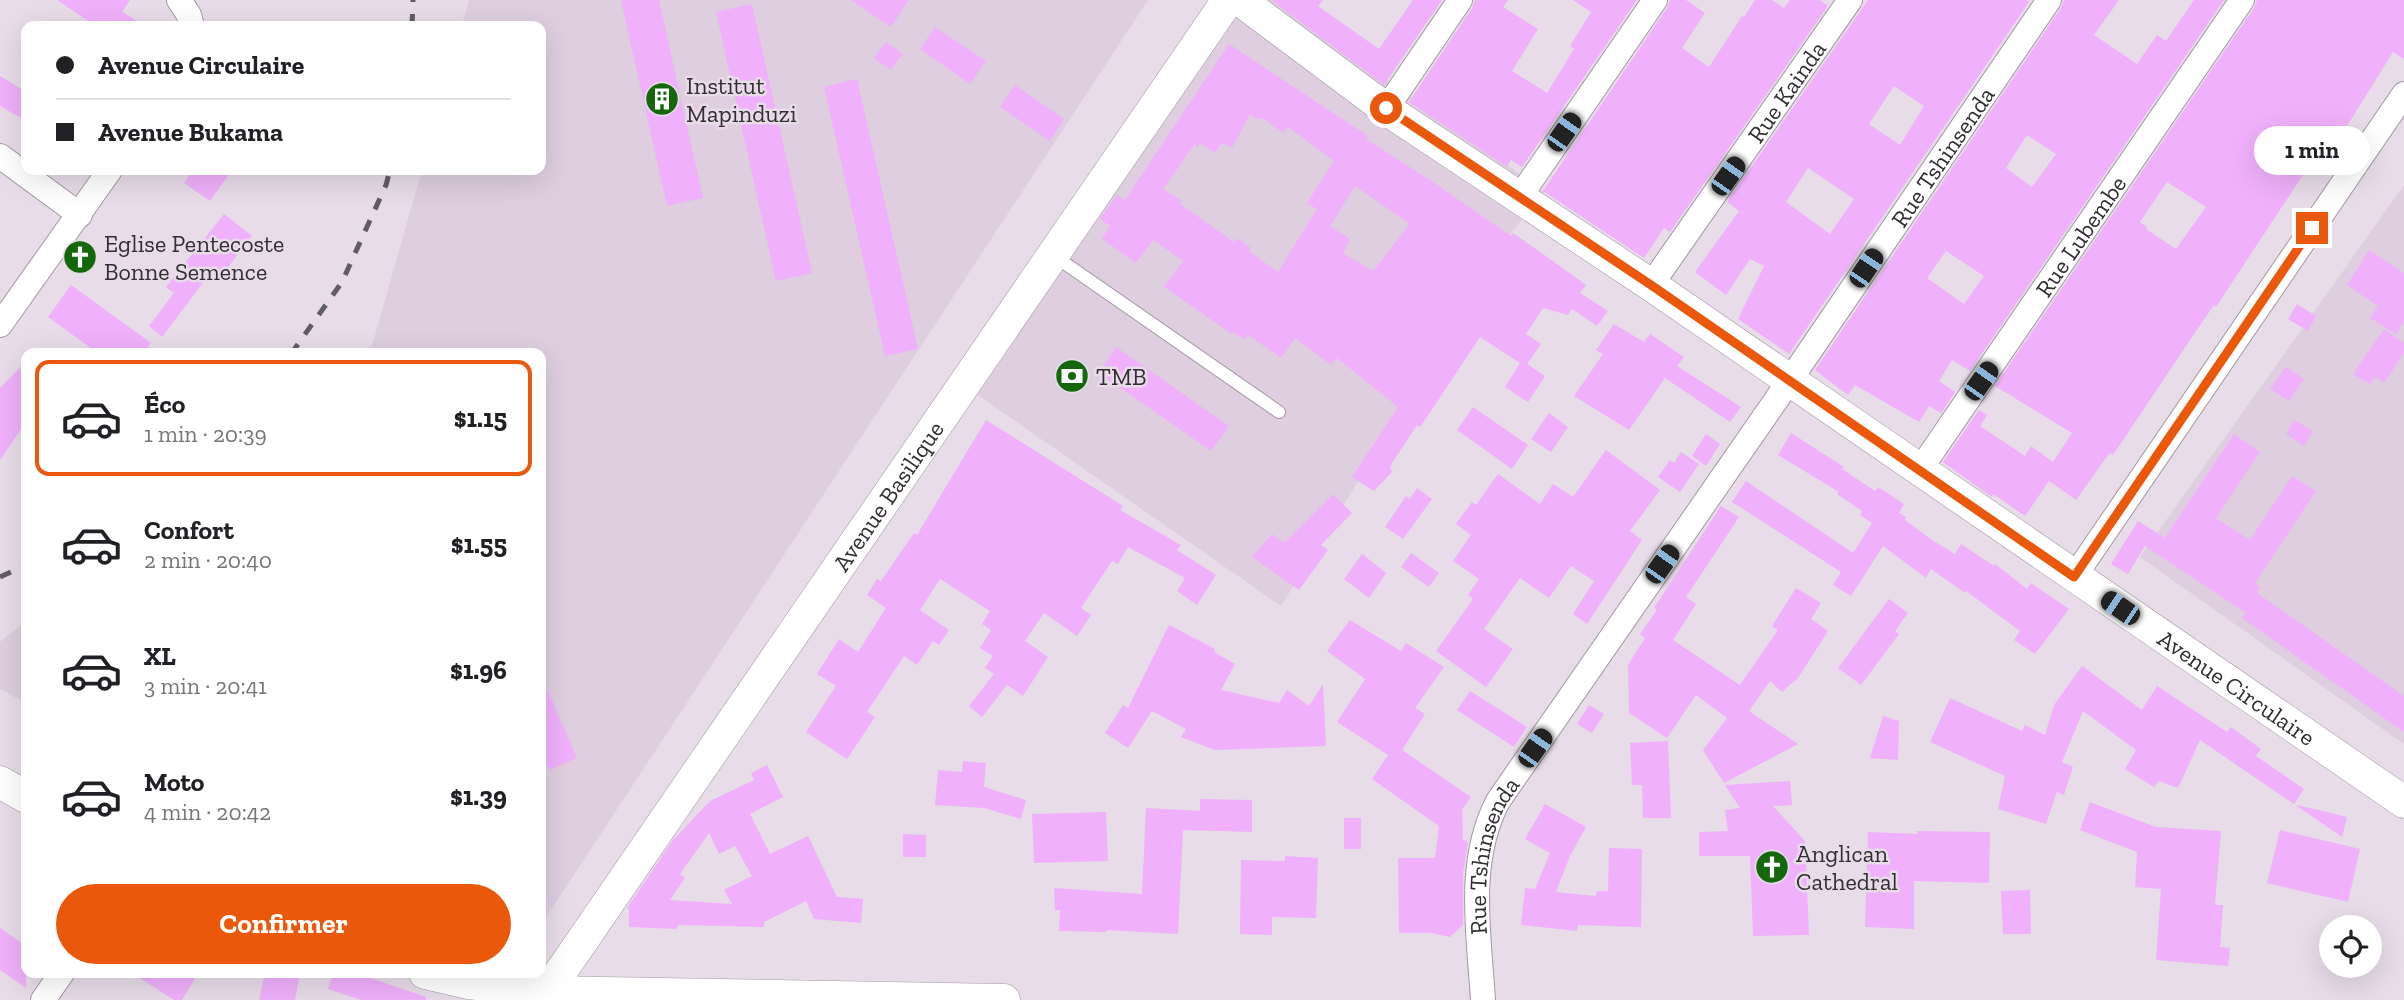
<!DOCTYPE html>
<html lang="fr">
<meta charset="utf-8">
<style>
body{margin:0;font-family:"Zilla Slab",serif;background:#f6f6f6;color:#202124;height:100vh;display:flex;flex-direction:column;font-size:26px;white-space:nowrap}
*{box-sizing:border-box;margin:0}
p{font-size:23px;color:#757577}
.icon{flex:none;width:38px;height:38px;fill:none;stroke:currentColor;stroke-width:2;stroke-linecap:round;stroke-linejoin:round}
.map{position:relative;flex:1;overflow:hidden}
.side{position:absolute;left:21px;top:348px;width:525px;height:630px;display:flex;flex-direction:column;background:#fff;border-radius:14px;box-shadow:0 7px 28px #0002}
.side>*{flex:none}
.top-card{position:absolute;left:21px;top:21px;width:525px;height:154px;border-radius:14px;box-shadow:0 7px 28px #0002;display:grid;align-content:center;height:154px;padding:0 35px;background:#fff}
.buttons{position:absolute;left:2319px;top:915px;display:grid;gap:14px}
.buttons a{display:grid;place-items:center;width:63px;height:63px;border-radius:50%;background:#fff;box-shadow:0 7px 28px #0002;font-size:35px}
.end{position:absolute;width:32px;height:32px;margin:-16px;border:9px solid #ea580c;background:#fff;box-shadow:0 0 0 4px #fff}
.from{border-radius:50%}
.bubble{position:absolute;height:49px;border-radius:24px;background:#fff;box-shadow:0 7px 28px #0002;font-size:23px;font-weight:700;line-height:49px;text-align:center}
.car{position:absolute;width:21px;height:42px;margin:-21px -10px;border-radius:9px;box-shadow:0 0 5px 2px #0007;background:linear-gradient(#222 24%,#8ab4d8 0 40%,#222 0 76%,#8ab4d8 0 86%,#222 0)}
.top-card b{display:flex;align-items:center;gap:24px;height:66px;font-size:26px}
.top-card b+b{border-top:2px solid #e0e0e0}
.top-card i{width:18px;height:18px;background:#202124}
ul{padding:12px 0 0;list-style:none}
li{display:flex;align-items:center;gap:21px;height:116px;margin:0 14px 10px;padding:0 21px;border:4px solid transparent;border-radius:14px}
li div{flex:1}
li b{display:block;font-size:26px}
li em{font-style:normal;font-weight:700}
li.active{border-color:#ea580c}
li>.icon{width:63px;height:63px;stroke-width:1.5}
.cta{display:flex;gap:14px;margin-top:auto;padding:14px 35px}
.cta a{flex:1;height:80px;border-radius:42px;background:#ea580c;color:#fff;font-size:28px;font-weight:700;line-height:80px;text-align:center}
.map>svg:first-child{display:block}
.built{fill:#decee0}
.building{fill:#f0b0fb;fill-rule:evenodd}
.lines{fill:none;stroke-linecap:round;stroke-linejoin:round}
.service-casing{stroke:#a298a3;stroke-width:14}
.minor-casing{stroke:#a298a3;stroke-width:26}
.tertiary-casing{stroke:#a298a3;stroke-width:33}
.service{stroke:#fff;stroke-width:12}
.minor{stroke:#fff;stroke-width:24}
.tertiary{stroke:#fff;stroke-width:32}
.rail{stroke:#615b62;stroke-width:5;stroke-dasharray:12 12;stroke-linecap:butt}
.route{stroke:#ea580c;stroke-width:9}
.labels{text-anchor:middle;dominant-baseline:central;stroke-width:5;stroke-linejoin:round;paint-order:stroke}
.poi-label{font-size:24px;fill:#312d32;stroke:#e7dce8;text-anchor:start}
.street-label{font-size:24px;fill:#312d32;stroke:#e7dce8}
</style>
<div class="map">
<svg width="2404" height="1000" viewBox="0 0 2404 1000">
<rect width="100%" height="100%" fill="#e7dce8"/>
<!-- built -->
<path class="built" d="M469,0H1148L541,925V354H363L372,346L422,170H541V26H462Z
M1239,0H1275L1545,192L1512,232L1281,606L975,393Z
M2404,185V744L2140,557Z
M26,621V703L0,689V642Z"/>
<!-- building -->
<path class="building" d="M57,0H130L122,12L146,26H96Z
M621,0H659L703,198L667,206Z
M851,0H909L891,27Z
M1271,0H1323L1318,6L1379,49L1413,0H1442L1384,85Z
M1475,0H1508L1503,7L1538,29L1512,71L1547,93L1574,49L1570,46L1591,12L1573,0H1637L1522,167L1511,160L1507,167L1409,102L1472,8Z
M1670,0H1686L1705,13L1682,48L1709,67L1742,16L1744,17L1755,0H1772L1784,8L1790,0H1820L1828,6L1670,232L1664,228L1644,258L1543,191L1667,8Z
M1868,0H2026L2029,2L1789,354L1738,319L1764,266L1750,259L1726,295L1695,272L1739,211L1727,202ZM1894,86L1924,106L1900,145L1869,124ZM1808,168L1854,199L1830,234L1786,202Z
M2064,0H2119L2094,35L2137,64L2157,35L2166,41L2194,0H2224L1970,371L1952,360L1939,381L1955,392L1941,413L1929,406L1919,422L1855,385L1848,395L1815,370L2061,8ZM2027,135L2056,154L2032,187L2006,168ZM1946,251L1984,276L1964,304L1927,278Z
M2257,0H2404V59L2393,52L2327,158L2318,152L2216,307L2214,305L2192,337L2113,455L2110,453L2103,462L2076,500L2049,481L2025,516L1993,494L1992,497L1943,462L1979,410L1987,415L1980,426L2025,456L2031,446L2053,462L2072,433L1995,386L2254,8ZM2167,182L2206,207L2176,249L2146,229L2147,227L2140,222Z
M752,4L812,273L776,281L716,12Z
M935,27L986,61L970,84L920,49Z
M886,42L903,54L891,70L874,58Z
M1229,44L1368,136L1366,139L1433,182L1511,236L1513,233L1543,254L1586,285L1580,293L1608,311L1597,326L1572,309L1568,315L1543,308L1526,334L1541,344L1527,364L1545,376L1528,402L1505,387L1520,363L1480,337L1429,414L1420,427L1417,425L1392,463L1390,469L1393,471L1374,491L1352,477L1398,407L1337,358L1331,365L1295,338L1281,358L1248,335L1245,340L1233,332L1232,334L1164,287L1183,261L1153,240L1136,263L1102,239L1110,226L1100,219L1117,195L1125,200ZM1250,114L1258,120L1261,117L1283,133L1288,127L1334,161L1307,203L1317,209L1278,272L1249,251L1251,248L1237,238L1234,242L1180,204L1182,201L1163,189L1195,144L1198,147L1200,143L1215,153L1222,143L1232,148ZM1355,186L1410,224L1373,271L1343,253L1350,239L1330,226Z
M0,76L26,92V121L0,106Z
M857,79L918,349L885,356L824,87Z
M1015,85L1064,119L1050,141L1000,107Z
M193,170H232L210,201L184,183Z
M224,214L252,236L222,275L214,268L162,337L149,326L174,293L166,287Z
M2369,250L2404,273V322L2396,334L2370,318L2378,306L2347,285Z
M71,285L151,343L142,354H99L48,317Z
M2297,304L2316,316L2308,331L2288,319Z
M1614,324L1644,342L1650,334L1684,357L1677,366L1741,407L1730,422L1665,378L1629,430L1574,396L1603,354L1596,350Z
M2384,329L2404,343V353L2384,383L2375,377L2370,384L2353,374Z
M1116,347L1229,426L1211,451L1099,373Z
M26,361V422L0,460V388Z
M2286,367L2304,379L2289,401L2270,389Z
M1473,407L1528,445L1512,469L1457,430Z
M1549,413L1568,427L1551,452L1531,439Z
M986,420L1123,506L1120,510L1181,545L1177,550L1216,575L1197,605L1177,591L1185,578L1128,547L1118,564L1112,561L1081,608L1091,615L1077,636L1044,613L1025,641L1048,657L1023,696L1007,685L982,717L969,706L994,674L985,668L993,656L980,648L991,630L982,624L990,611L940,579L920,610L949,630L939,645L933,641L917,665L904,656L867,712L875,717L847,759L806,732L836,686L817,674L839,639L858,652L886,608L867,595L877,579L881,581L914,533L917,535Z
M2294,420L2313,431L2304,446L2286,434Z
M1791,433L1844,467L1842,469L1875,491L1878,487L1904,504L1899,513L1906,517L1905,520L1932,540L1955,554L1961,544L1994,566L1995,564L2027,589L2031,583L2069,609L2035,654L2014,640L2020,631L1966,591L1965,593L1931,569L1926,578L1883,546L1851,596L1833,585L1841,572L1732,502L1746,481L1853,553L1872,523L1860,515L1862,511L1837,494L1839,492L1778,455Z
M1706,434L1720,444L1706,466L1692,456Z
M2234,434L2260,452L2216,518L2250,540L2292,476L2316,491L2255,583L2260,587L2257,593L2404,696V732L2242,618L2246,613L2145,546L2128,574L2111,564L2138,521L2165,538Z
M1606,450L1660,490L1630,531L1642,540L1587,624L1573,614L1594,581L1571,566L1549,598L1520,578L1484,629L1513,649L1486,687L1436,651L1473,599L1468,595L1479,579L1453,561L1471,535L1456,524L1472,502L1476,505L1498,474L1540,504L1553,484L1573,497Z
M1681,452L1699,464L1680,492L1658,477L1670,460L1674,463Z
M1417,488L1432,499L1403,539L1385,527L1406,496L1410,499Z
M1333,494L1352,513L1321,545L1328,550L1299,590L1252,557L1272,534L1284,543Z
M1721,506L1739,517L1686,597L1696,604L1673,640L1740,685L1778,630L1772,626L1796,588L1821,603L1811,619L1828,631L1796,681L1795,680L1782,692L1770,681L1749,711L1798,744L1724,783L1703,750L1727,718L1696,695L1667,738L1629,713L1628,665L1645,638L1640,634L1657,610L1654,608Z
M1411,553L1439,573L1429,587L1401,567Z
M1362,554L1386,573L1369,598L1344,579Z
M1889,599L1908,613L1895,631L1899,634L1861,685L1838,668Z
M1350,620L1401,651L1406,643L1444,667L1415,708L1425,714L1402,750L1471,797L1462,810L1463,840L1468,841L1463,873V925L1450,937L1431,933H1399L1398,858H1435L1439,826L1372,779L1388,755L1337,722L1365,679L1327,651Z
M1169,625L1215,649L1214,652L1235,664L1221,690L1279,703L1287,690L1309,706L1323,684L1326,746L1215,750L1181,737L1186,729L1152,711L1128,748L1105,733L1123,705L1128,708Z
M2082,666L2142,710L2157,686L2227,732L2231,727L2261,749L2256,756L2304,789L2294,804L2200,740L2178,788L2159,781L2154,787L2125,769L2136,750L2083,711L2062,762L2073,767L2064,795L2057,792L2046,824L1998,809L2005,776L1930,742L1950,698L2022,731L2025,725L2045,735L2054,705Z
M541,675L577,758L549,770L541,750Z
M1470,691L1527,727L1514,747L1457,710Z
M1589,705L1604,714L1592,733L1577,724Z
M1883,716L1899,721L1898,760L1870,758Z
M1668,741L1671,818H1643L1642,785H1632L1630,743Z
M963,761L986,763L984,787L1026,800L1021,819L984,808L935,805L938,770L962,772Z
M767,765L783,797L750,814L770,854L808,836L837,897L863,899L861,923L814,919L806,901L764,922V927L678,925L677,929L629,927V910L627,908L673,840L710,801L754,780L751,773ZM709,833L719,854L735,846L752,876L724,890L732,904L670,900L685,878L680,874Z
M1790,781L1792,805L1773,806L1805,841L1809,935L1753,936L1750,856H1699V832L1728,831L1725,810L1740,808L1725,785Z
M1200,799L1252,800V832L1183,830L1178,934L1107,930V932L1059,931L1060,910H1055L1054,888L1142,894L1146,808L1200,811Z
M2090,802L2156,827L2221,831L2215,905H2223L2220,947L2230,948L2228,966L2156,960L2161,889L2135,887L2137,852L2080,830Z
M1545,804L1586,827L1570,856L1556,892L1596,896L1597,891H1608L1609,848L1642,849L1641,927L1578,925L1577,931L1521,925L1525,888L1535,889L1550,853L1525,839Z
M2297,805L2347,817L2342,837L2297,806Z
M1106,812L1108,861L1034,863L1032,814Z
M1344,818H1361V849H1344Z
M2280,830L2360,849L2348,902L2267,883Z
M1917,831L1990,832L1989,883L1914,881V929L1865,927L1868,832L1917,834Z
M903,834L926,835V857H903Z
M1285,856L1318,858L1316,918L1272,917V935L1240,934L1241,860L1285,861Z
M2030,890L2031,934H2003L2001,891Z
M0,928L26,946V988L0,970Z
M132,973H198L182,1000H174Z
M265,973H300L295,1000H259Z
M333,973H356L426,997V1000H361L328,989Z"/>
<g class="lines">
<!-- service casing -->
<g class="service-casing">
<path id="service" d="M1053,255L1279,412"/>
</g>
<!-- minor casing -->
<g class="minor-casing">
<g id="minor">
<path d="M179,0L189,15L192,26"/>
<path d="M1386,109L1460,0"/>
<path d="M0,156L80,215"/>
<path d="M1519,198L1655,0"/>
<path id="s1" d="M1651,285L1850,0"/>
<path d="M0,325L110,170"/>
<path id="s2" d="M1919,471L2242,0"/>
<path d="M2074,577L2404,94"/>
<path d="M43,1000L62,973"/>
<path id="s3" d="M1483,1000C1479,934 1466,862 1498,801L1790,380L2049,0"/>
</g>
</g>
<!-- tertiary casing -->
<g class="tertiary-casing">
<g id="tertiary">
<path id="s4" d="M1240,0L1386,109L1651,285L2404,802"/>
<path d="M0,782L26,797"/>
<path d="M425,973L468,983L547,992L1004,1000"/>
<path id="s5" d="M547,992L1228,0"/>
</g>
</g>
<!-- service -->
<use href="#service" class="service"/>
<!-- minor -->
<use href="#minor" class="minor"/>
<!-- tertiary -->
<use href="#tertiary" class="tertiary"/>
<!-- rail -->
<path class="rail" d="M412,26L413,0
M291,354L342,282L386,185L390,170
M0,577L26,565"/>
</g>
<g class="lines">
<!-- route -->
<path class="route" d="M1386,108L1651,285L2074,577L2312,228"/>
</g>
<!-- icons -->
<defs>
<g id="building-disc" transform="scale(1.75)"><circle r="9.5" fill="#14680b" stroke="#e7dce8"/><path d="M-4-6H4V6H1V3H-1V6H-4ZM-2.5-4.3h1.7v1.8h-1.7ZM.8-4.3h1.7v1.8H.8ZM-2.5-1h1.7V.8h-1.7ZM.8-1h1.7V.8H.8Z" fill="#fff"/></g>
<g id="church-disc" transform="scale(1.75)"><circle r="9.5" fill="#14680b" stroke="#e7dce8"/><path d="M-1.2-6h2.4v3.5h3.3v2.4h-3.3V6h-2.4V-.1h-3.3v-2.4h3.3Z" fill="#fff"/></g>
<g id="bank-disc" transform="scale(1.75)"><circle r="9.5" fill="#14680b" stroke="#e7dce8"/><path d="M-6-4H6V4H-6ZM0-2.3a2.3 2.3 0 1 0 0 4.6a2.3 2.3 0 1 0 0-4.6Z" fill="#fff"/></g>
</defs>
<g fill-rule="evenodd">
<use href="#building-disc" x="662" y="99"/>
<use href="#church-disc" x="80" y="257"/>
<use href="#bank-disc" x="1072" y="376"/>
<use href="#church-disc" x="1772" y="867"/>
</g>
<g class="labels">
<!-- poi labels -->
<g class="poi-label">
<text x="686" y="85">Institut<tspan x="686" dy="28">Mapinduzi</tspan></text>
<text x="104" y="243">Eglise Pentecoste<tspan x="104" dy="28">Bonne Semence</tspan></text>
<text x="1096" y="376">TMB</text>
<text x="1796" y="853">Anglican<tspan x="1796" dy="28">Cathedral</tspan></text>
</g>
<!-- street labels -->
<g class="street-label">
<text stroke="none"><textPath href="#s1" startOffset="236">Rue Kainda</textPath></text>
<text stroke="none"><textPath href="#s3" startOffset="985">Rue Tshinsenda</textPath></text>
<text stroke="none"><textPath href="#s2" startOffset="285">Rue Lubembe</textPath></text>
<text stroke="none"><textPath href="#s5" startOffset="602">Avenue Basilique</textPath></text>
<text stroke="none"><textPath href="#s4" startOffset="1211">Avenue Circulaire</textPath></text>
<text stroke="none"><textPath href="#s3" startOffset="147">Rue Tshinsenda</textPath></text>
</g>
</g>
</svg>
<div class="buttons">
<a><svg class="icon" aria-label="locate" viewBox="0 0 24 24"><circle cx="12" cy="12" r="6"/><path d="M12 2v4M12 18v4M2 12h4M18 12h4"/></svg></a>
</div>
<i class="end from" style="left:1386px;top:108px"></i>
<i class="end" style="left:2312px;top:228px"></i>
<div class="bubble" style="left:2254px;top:126px;width:116px">1 min</div>
<i class="car" style="left:1564px;top:132px;rotate:35deg"></i>
<i class="car" style="left:1728px;top:176px;rotate:35deg"></i>
<i class="car" style="left:1866px;top:268px;rotate:34deg"></i>
<i class="car" style="left:1981px;top:381px;rotate:35deg"></i>
<i class="car" style="left:1662px;top:564px;rotate:35deg"></i>
<i class="car" style="left:2120px;top:608px;rotate:304deg"></i>
<i class="car" style="left:1535px;top:748px;rotate:35deg"></i>
<div class="top-card">
<b><i class="from"></i>Avenue Circulaire</b>
<b><i></i>Avenue Bukama</b>
</div>
<section class="side">
<ul>
<li class="active"><svg class="icon" aria-label="car" viewBox="0 0 24 24"><path d="M5 17H2v-5l4-1 3-4h7l3 4 3 1v5h-3M9 17h6M6 11h13"/><circle cx="7" cy="17" r="2"/><circle cx="17" cy="17" r="2"/></svg><div><b>Éco</b><p>1 min · 20:39</p></div><em>$1.15</em></li>
<li><svg class="icon" aria-label="car" viewBox="0 0 24 24"><path d="M5 17H2v-5l4-1 3-4h7l3 4 3 1v5h-3M9 17h6M6 11h13"/><circle cx="7" cy="17" r="2"/><circle cx="17" cy="17" r="2"/></svg><div><b>Confort</b><p>2 min · 20:40</p></div><em>$1.55</em></li>
<li><svg class="icon" aria-label="car" viewBox="0 0 24 24"><path d="M5 17H2v-5l4-1 3-4h7l3 4 3 1v5h-3M9 17h6M6 11h13"/><circle cx="7" cy="17" r="2"/><circle cx="17" cy="17" r="2"/></svg><div><b>XL</b><p>3 min · 20:41</p></div><em>$1.96</em></li>
<li><svg class="icon" aria-label="car" viewBox="0 0 24 24"><path d="M5 17H2v-5l4-1 3-4h7l3 4 3 1v5h-3M9 17h6M6 11h13"/><circle cx="7" cy="17" r="2"/><circle cx="17" cy="17" r="2"/></svg><div><b>Moto</b><p>4 min · 20:42</p></div><em>$1.39</em></li>
</ul>
<div class="cta"><a>Confirmer</a></div>
</section>
</div>
